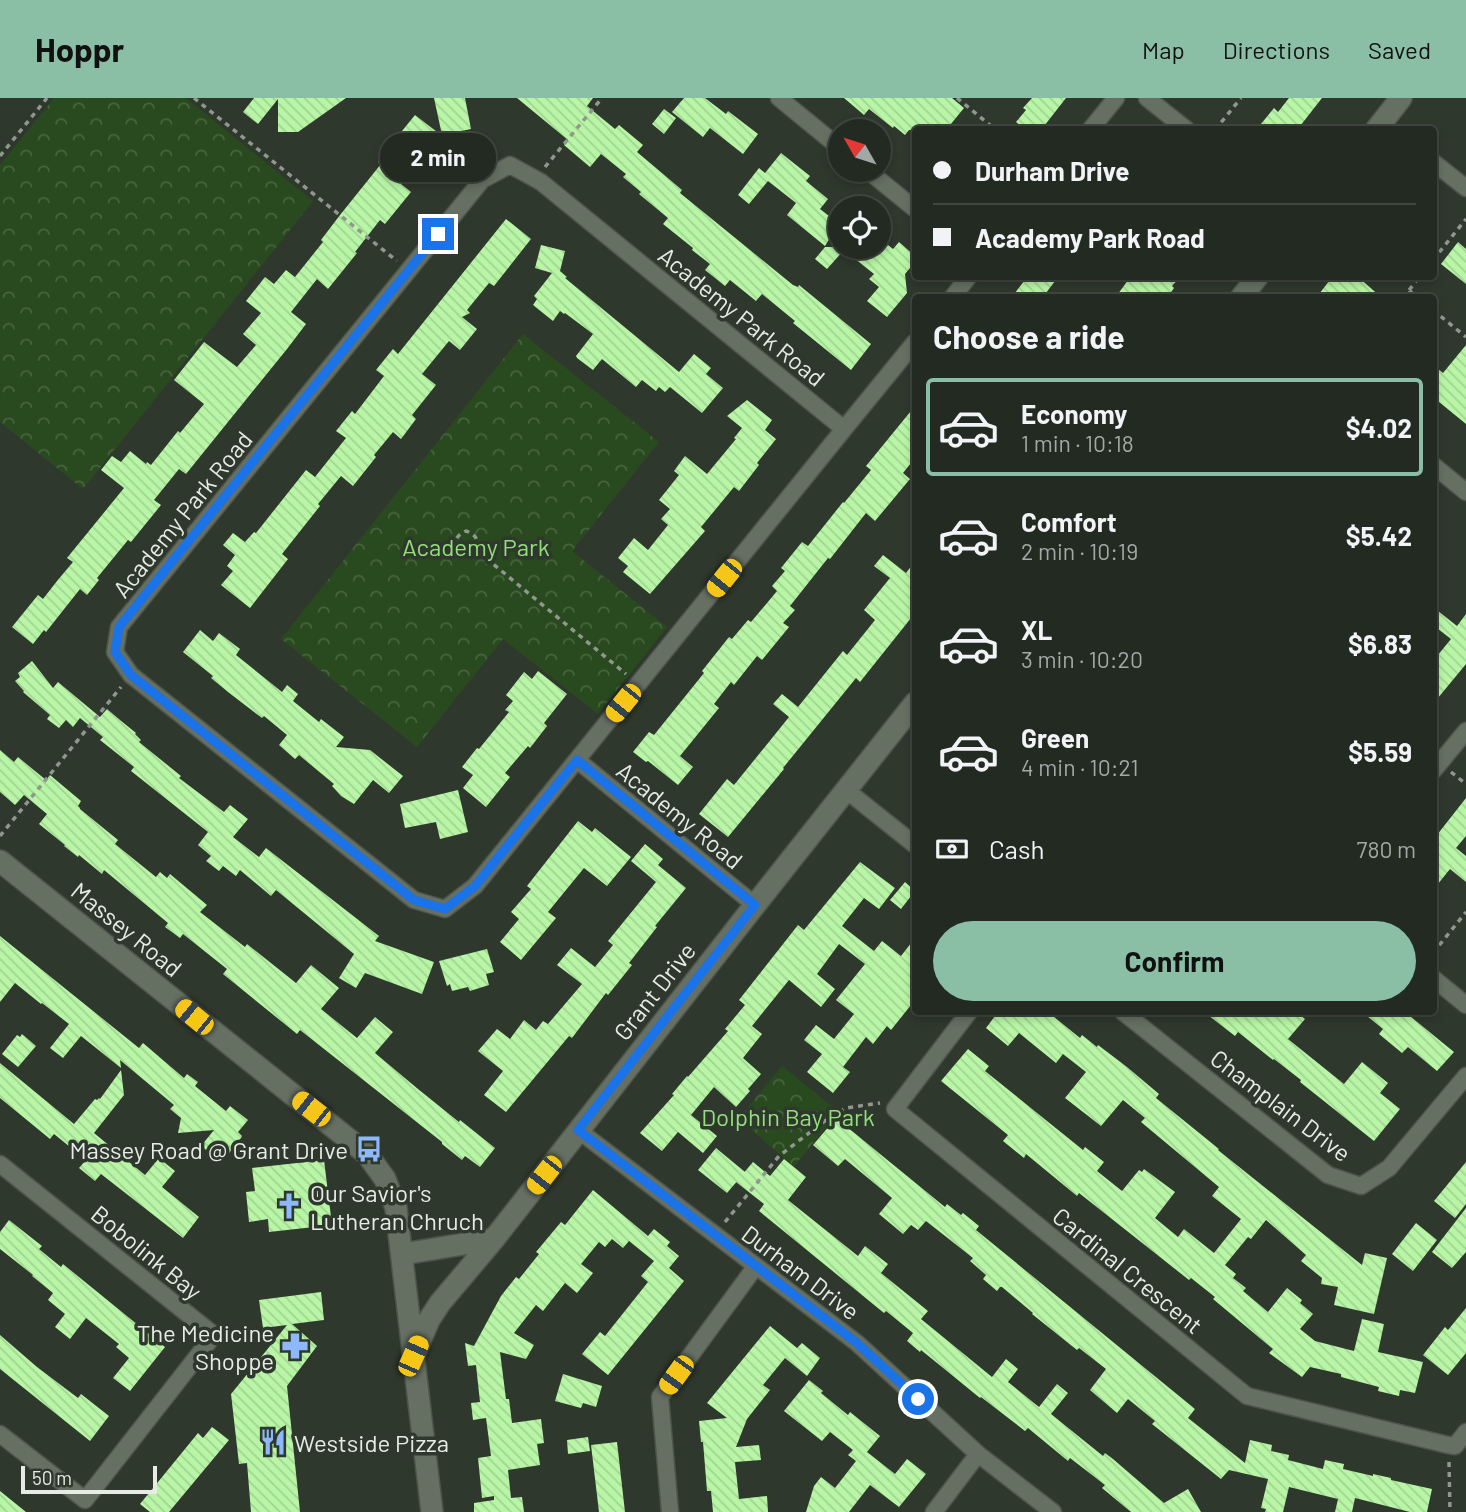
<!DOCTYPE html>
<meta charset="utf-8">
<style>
body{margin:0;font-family:Barlow,sans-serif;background:#2b322a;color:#f1f3f6;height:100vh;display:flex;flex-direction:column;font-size:26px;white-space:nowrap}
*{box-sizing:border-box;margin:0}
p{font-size:23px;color:#a3a7a5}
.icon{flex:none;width:38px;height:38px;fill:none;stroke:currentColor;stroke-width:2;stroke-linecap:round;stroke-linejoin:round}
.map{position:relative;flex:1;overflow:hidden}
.details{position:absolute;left:912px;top:196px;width:525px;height:721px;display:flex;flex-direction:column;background:#232a22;border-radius:7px;box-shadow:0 4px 10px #0003,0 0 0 2px #404640}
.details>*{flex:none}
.hud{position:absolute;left:912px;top:28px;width:525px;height:154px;border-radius:7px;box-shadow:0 4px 10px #0003,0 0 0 2px #404640;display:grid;align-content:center;height:154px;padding:0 21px;background:#232a22}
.needle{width:46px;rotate:309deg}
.tools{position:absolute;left:828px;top:21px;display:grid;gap:14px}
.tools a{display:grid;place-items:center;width:63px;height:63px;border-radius:50%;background:#232a22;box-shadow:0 4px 10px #0003,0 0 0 2px #404640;font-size:35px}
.scale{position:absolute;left:21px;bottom:18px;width:136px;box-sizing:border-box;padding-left:7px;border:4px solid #e6ece5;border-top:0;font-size:19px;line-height:24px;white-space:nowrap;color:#e6ece5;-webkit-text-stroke:5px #2f382d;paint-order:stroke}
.end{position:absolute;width:32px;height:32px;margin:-16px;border:9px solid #1a73e8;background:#fff;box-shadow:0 0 0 4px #fff}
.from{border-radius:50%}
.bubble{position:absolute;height:49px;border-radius:24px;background:#232a22;box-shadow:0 4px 10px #0003,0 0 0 2px #404640;font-size:23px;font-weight:700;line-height:49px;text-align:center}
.car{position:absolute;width:21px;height:42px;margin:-21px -10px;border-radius:9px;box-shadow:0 0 5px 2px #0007;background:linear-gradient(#f5c518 24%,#345 0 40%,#f5c518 0 76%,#345 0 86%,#f5c518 0)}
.hud b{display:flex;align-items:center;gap:24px;height:66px;font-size:26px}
.hud b+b{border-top:2px solid #404640}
.hud i{width:18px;height:18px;background:#f1f3f6}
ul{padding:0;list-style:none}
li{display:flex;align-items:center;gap:21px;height:98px;margin:0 14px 10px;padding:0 7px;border:4px solid transparent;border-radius:7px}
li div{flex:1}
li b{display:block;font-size:26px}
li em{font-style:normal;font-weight:700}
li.current{border-color:#8abfa5}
li>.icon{width:63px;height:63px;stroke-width:1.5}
h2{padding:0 21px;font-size:32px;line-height:84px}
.pay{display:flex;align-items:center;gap:18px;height:77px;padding:0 21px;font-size:26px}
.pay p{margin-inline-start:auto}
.button{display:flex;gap:14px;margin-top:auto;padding:14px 21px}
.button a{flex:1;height:80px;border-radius:42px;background:#8abfa5;color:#111;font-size:28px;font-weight:700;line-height:80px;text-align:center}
header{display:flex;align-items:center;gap:42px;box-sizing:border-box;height:98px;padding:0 35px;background:#8abfa5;color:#111}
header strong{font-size:33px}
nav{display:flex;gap:38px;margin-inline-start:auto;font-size:24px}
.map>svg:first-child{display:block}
.park{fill:url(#park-crowns)}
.building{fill:url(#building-back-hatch)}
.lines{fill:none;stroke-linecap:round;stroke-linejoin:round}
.minor-casing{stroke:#4d544b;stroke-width:19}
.tertiary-casing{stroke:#4d544b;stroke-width:24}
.path{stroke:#90978e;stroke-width:3.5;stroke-dasharray:5 5;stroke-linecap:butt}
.minor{stroke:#656f62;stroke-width:16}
.tertiary{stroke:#656f62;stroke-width:21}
.route{stroke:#1a73e8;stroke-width:9}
.labels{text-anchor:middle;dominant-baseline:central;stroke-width:7;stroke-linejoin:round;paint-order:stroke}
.street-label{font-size:24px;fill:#e6ece5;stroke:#2f382d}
.park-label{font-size:24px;fill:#92df7b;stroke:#2f382d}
.poi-label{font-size:24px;fill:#e6ece5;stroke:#2f382d;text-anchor:end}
</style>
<header>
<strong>Hoppr</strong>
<nav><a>Map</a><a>Directions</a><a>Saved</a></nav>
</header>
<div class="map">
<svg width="1466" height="1414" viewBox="0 0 1466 1414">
<defs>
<pattern id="park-crowns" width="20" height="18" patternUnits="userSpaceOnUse" patternTransform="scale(1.75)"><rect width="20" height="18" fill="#294a1f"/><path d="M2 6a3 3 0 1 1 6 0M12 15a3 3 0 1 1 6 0" fill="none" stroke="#48643f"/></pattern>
<pattern id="building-back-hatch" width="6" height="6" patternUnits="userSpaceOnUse" patternTransform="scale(1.75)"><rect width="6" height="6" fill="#b8f6a6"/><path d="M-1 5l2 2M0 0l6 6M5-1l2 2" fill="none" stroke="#a1d393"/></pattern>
</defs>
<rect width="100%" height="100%" fill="#2f382d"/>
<!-- park -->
<path class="park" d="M54,0H186L313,103L83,391L0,324V67Z
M523,236L659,344L572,453L667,529L598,616L503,541L417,649L281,541Z
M782,968L839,1014L794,1068L738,1021Z"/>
<!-- building -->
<path class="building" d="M254,0H346L298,34H278V1L258,26L243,14Z
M434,0H465L471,31L442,37Z
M517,0H593L587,8L615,31L619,27L643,47L637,54L682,92L680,95L793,187L798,189L799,187L871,246L851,272L793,225L795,223L762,196L756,203L730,182L725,188L705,172L710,166L692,152L693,150L663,126L668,120L639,96L641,94L623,79L626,76L601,56L590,69L564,47L568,42Z
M684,0H705L726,16L728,13L758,36L743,56L710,30L703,39L672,14Z
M844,0H952L964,10L946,32H909L905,37L894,28L893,30L869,11L864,17Z
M1032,0H1066L1041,32H1026L1016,24L1026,12L1023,10Z
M1289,0H1322L1297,32H1256L1274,10L1278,14Z
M664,11L676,20L664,36L652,26Z
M415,17L441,37L418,42L430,51L401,86L411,94L385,126L380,122L355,154L357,155L328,191L317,181L291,214L306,226L287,251L186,376L179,371L154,402L161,407L131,444L128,442L97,480L99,482L87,497L80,491L46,534L44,532L33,546L12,529L38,497L43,501L57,483L73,464L67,460L124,390L101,372L112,358L121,364L130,353L146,366L147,364L151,367L178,333L180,335L204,306L174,282L204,244L237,269L256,247L243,236L261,215L246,203L265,179L274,186L286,172L295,179L323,144L321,142L340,117L381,66L378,64L389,49Z
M781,55L810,78L806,83L828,101L820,111L829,118L827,120L838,127L825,148L787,117L796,105L768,83L749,106L738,97L759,70L765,75Z
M506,121L531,141L494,188L489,185L467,212L470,215L462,219L477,231L460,252L449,243L422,276L436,287L412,317L416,321L401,341L393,334L374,357L376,359L353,388L341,378L318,406L320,408L282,456L288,461L250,510L221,487L233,473L227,468L235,457L223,447L233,435L245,444L254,434L256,435L306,372L315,379L346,340L336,333L352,313L355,316L384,278L376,272L393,251L398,256Z
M878,139L893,151L899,144L915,158V164L905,176L907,195L887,219L867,203L879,189L869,181L874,176L844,152L827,171L815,161L825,149H878Z
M1458,144L1466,151V186L1441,166Z
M541,147L565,153L560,173L567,179L565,180L679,274L694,256L711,270L706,276L723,290L702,315L670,289L665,294L659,289L656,293L642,282L636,289L602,261L593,272L577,260L576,258L593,236L565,215L564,216L560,213L553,223L533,207L537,201L534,198L552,175L535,170Z
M1028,178H1059L1042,200H1011Z
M1131,178H1181L1172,188L1174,190L1167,200H1115Z
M1333,178H1357L1382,200H1316Z
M1466,247V326L1433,299V267L1443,275Z
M747,302L772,322L765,332L776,341L757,365L759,367L739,393L734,389L701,429L705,433L650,496L623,474L628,468L618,460L634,440L648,452L668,427L661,421L670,411L659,402L679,377L674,373L685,358L707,376L736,341L734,340L742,330L727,318Z
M915,308V360L903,375L910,381L875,423L866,415L830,461L828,460L790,508L795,512L783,525L789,529L762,562L757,558L734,587L731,584L714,606L719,610L680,658L693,669L678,687L648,663L646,664L633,654L649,634L654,637L704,575L702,573L729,539L732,541L748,522L751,524L777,493L772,488L785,473L781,470L802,444L808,448L843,404L844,405L871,372L866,368Z
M883,457L906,475L915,463V515L860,584L856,580L783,670L784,671L728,739L699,716L727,681L734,687L789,619L773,606L782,596L798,609L843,553L847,557L875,522L864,512L890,480L874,468Z
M1433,509L1457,528L1466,516V566L1433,606V563L1451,541L1433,527Z
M200,532L213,543L219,535L240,551L236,557L282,594L287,587L298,596L293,603L319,624L321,621L344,639L336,649L370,652L403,678L389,695L373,682L354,706L341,698L332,688L334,686L299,657L295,661L279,647L287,637L264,618L262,620L228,594L211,580L213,578L183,554Z
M32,563L53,590L58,584L100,619L107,611L120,622L136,635L135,636L141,642L139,644L181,678L179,680L224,714L230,707L248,721L233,739L259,759L266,750L379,838L375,843L434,864L422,896L365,875L356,890L339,880L354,856L276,792L271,798L240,772L236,778L223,768L219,773L206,763L211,758L198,747L208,734L131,673L134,669L100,642L103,639L80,620L73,629L66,622L59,630L47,621L50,617L23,594L24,593L15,583L20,579L18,575Z
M538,573L567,596L544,625L547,628L530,650L528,648L505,675L510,679L486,709L463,690L473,677L462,669L477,650L479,651L509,614L505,612L513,603L506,597L524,574L532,581Z
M0,652L14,664L18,659L46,682L50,677L81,703L78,708L80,710V711L118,742L115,746L156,779L160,774L167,780L170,776L207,807L200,814L245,849L247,846L296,885L311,867L339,890L321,911L357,940L375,919L393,934L375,955L418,991L459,1024L460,1022L495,1050L480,1069L465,1058L462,1062L442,1046V1044L300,932L297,936L223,876L227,871L183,836L180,840L165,829L168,825L104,772L102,776L79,757L78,759L64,748L65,747L39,726L47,716L24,697L15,707L0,694Z
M458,692L468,734L440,741L436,724L405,730L400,706Z
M1466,700V738L1456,750L1466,758V784L1450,771L1433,792V742Z
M578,723L592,734L595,730L631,759L607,788L584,770L548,814L556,820L521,862L500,844L519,821L511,814L531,791L527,788Z
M645,746L663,761L658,767L686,790L655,828L657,829L629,865L632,867L608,897L606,895L572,940L569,938L506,1014L484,997L503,973L478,953L497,931L510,941L524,922L536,932L543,923L548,926L582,886L557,867L571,850L595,869L613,847L608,843L656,784L631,763Z
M860,764L895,790L879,811L864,800L842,828L874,853L882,843L901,858L915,840V902L891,932L887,928L873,946L866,939L843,969L850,974L833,995L807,974L822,956L804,942L816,927L834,941L854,916L836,902L865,866L839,846L817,876L835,891L821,909L789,882L752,928L762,936L743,960L761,976L748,991L750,993L736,1009L714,989L691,1017L717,1038L703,1055L678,1034L662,1053L640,1035L674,997L672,996L687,978L688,979L728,933L725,931L745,907L739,902L798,827L804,832Z
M905,784L915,793L901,811L890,802Z
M0,838L139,950L143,945L184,980L187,976L198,984L195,988L226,1013L230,1008L248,1022L238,1034L242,1038L241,1040L222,1064L201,1048L214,1032L178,1035L181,1020L170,1011L174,1007L120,962L121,970L81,938L63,960L50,950L69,926L42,905L41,906L15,885L0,904Z
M487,851L494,874L486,876L489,887L470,893L468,889L452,893L450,886L447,888L439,863Z
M998,914H1048L1080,940L1082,937L1097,949L1098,947L1127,969L1159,996L1156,1000L1219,1051L1218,1052L1362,1167L1365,1155L1387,1160L1374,1216L1334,1207L1338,1189L1321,1186L1322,1180L1301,1163L1306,1157L1266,1122L1251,1141L1248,1139L1225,1167L1236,1176L1233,1180L1246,1190L1243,1193L1268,1214L1287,1190L1302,1202L1300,1205L1313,1216L1300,1231L1315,1243L1354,1253L1362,1221L1384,1226L1378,1254L1423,1264L1415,1295L1400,1292L1399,1298L1378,1293L1379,1289L1341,1279V1276L1310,1269L1302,1279L1269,1255L1273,1251L1213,1201L1215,1199L1191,1180L1189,1182L1079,1095L1077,1098L1026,1056L1024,1060L1003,1043L1008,1037L941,983L968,951L989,968L985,973L1083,1052L1085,1049L1104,1064L1097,1073L1122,1093L1139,1072L1142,1074L1144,1071L1175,1094L1155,1120L1178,1139L1184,1131L1214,1155L1241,1121L1212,1098L1219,1089L1141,1024L1145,1020L1123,1002L1101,1028L1065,1000L1086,974L1063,956L1056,965L1019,935L1008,948L986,930Z
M1204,914H1296L1305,921L1288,941L1344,986L1362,964L1388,985L1380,995L1400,1011L1374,1043L1300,984L1301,982L1274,961L1273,962L1238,934L1235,938Z
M1362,914H1405L1454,954L1437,973L1408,949L1402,955L1379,936L1383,931Z
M22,936L36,948L18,969L2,956L17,937L20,939Z
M0,965L74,1026L95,1001L97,1002L99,1000L100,1001L121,972L124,997L94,1035L145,1077L159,1060L175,1073L162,1089L199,1119L183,1140L101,1076L95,1083L79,1070L86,1062L54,1036L50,1041L0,1000Z
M836,1020L945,1109L947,1106L961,1117L963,1115L979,1128L976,1132L1195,1311L1188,1320L1245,1365L1250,1342L1272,1347L1271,1353L1289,1357L1288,1362L1323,1371L1325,1362L1344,1366L1343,1371L1373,1378V1376L1391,1380V1382L1432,1391L1427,1414H1410L1355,1400L1352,1414H1335L1338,1401L1289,1389L1283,1414H1265L1266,1411L1261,1410L1268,1381L1229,1372L1221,1381L1152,1326L1155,1323L1128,1301L1117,1315L1090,1292L1106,1271L1079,1250L1077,1252L1032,1216L1033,1215L1002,1189H1000L997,1193L983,1181L986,1177L970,1163L973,1160L926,1123L918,1132L911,1127L903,1136L879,1116L892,1100L845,1061L838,1068L813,1047Z
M716,1050L745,1074L727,1095L698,1072Z
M784,1061L806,1079L788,1102L858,1158L865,1148L888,1166L881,1175L928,1213L921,1221L992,1279L1006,1261L1018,1271L1008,1284L1039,1309L1057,1286L1068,1295L1051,1316L1103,1358L1105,1355L1113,1361L1164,1405L1188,1391L1201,1414H1131L1102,1390L1105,1387L1070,1360L1068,1363L1028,1330L1025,1333L981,1299L980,1300L921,1252L920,1254L907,1243L913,1235L886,1213L884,1215L759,1113L764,1106L736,1084L753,1064L770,1078Z
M324,1062L332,1127L269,1134L268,1121L249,1124L246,1094L255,1093L252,1070Z
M1466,1064V1106L1455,1120L1434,1103Z
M593,1092L648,1138L654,1131L670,1144L667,1148L679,1158L669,1170L684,1183L608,1277L582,1256L600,1234L605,1238L648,1184L641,1178L654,1163L629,1143L623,1150L612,1141L605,1149L599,1144L581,1166L593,1175L577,1195L565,1185L543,1213L536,1207L514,1235L534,1247L526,1261L500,1254L506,1301H509L512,1325L541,1321L544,1345L537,1346L540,1367L508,1372L511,1400L522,1399L524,1414H474V1405L494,1402V1398L482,1400L478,1360L491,1358L486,1320L473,1322L471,1305L480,1304L476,1267L468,1268L465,1245L474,1248L501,1198L516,1179L519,1181L539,1156L536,1154L561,1124L565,1127Z
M1466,1110V1154L1452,1170L1432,1154Z
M9,1122L42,1148L39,1151L61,1169L63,1166L165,1249L130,1293L113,1280L129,1260L116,1249L119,1246L86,1220L70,1241L55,1229L65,1216L48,1202L53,1195L32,1178L33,1177L0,1151V1134Z
M1416,1125L1437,1142L1413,1173L1392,1156Z
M321,1194L324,1222L292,1226L317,1248L287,1288L300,1414H251L247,1365L239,1366L231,1296L287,1227L263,1230L259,1202Z
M1466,1210V1255L1448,1277L1423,1257L1445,1229L1448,1232Z
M770,1228L797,1250L802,1245L820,1260L807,1278L785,1260L763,1287L770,1292L747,1321L736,1349L759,1347L761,1362L735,1364L739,1401L767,1398L768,1414H713L711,1393H707L703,1344H701L699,1323L727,1320L707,1305Z
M0,1237L37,1269L78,1300L81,1296L109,1318L90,1343L0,1271Z
M563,1276L602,1288L596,1309L583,1305L581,1310L555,1303Z
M809,1282L823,1293L821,1295L848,1317L850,1314L880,1338L867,1354L895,1376L907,1361L926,1376L899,1409L870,1387L849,1414H806L814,1388L821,1379L835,1390L856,1363L848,1357L853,1352L830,1334L822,1343L784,1313Z
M212,1329L229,1342L169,1414H150L140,1406L198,1335L203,1340Z
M588,1339L590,1353L568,1356L567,1342Z
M617,1344L625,1414H599L591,1347Z
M0,1393L26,1414H0Z"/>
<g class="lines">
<!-- minor casing -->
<g class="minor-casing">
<path id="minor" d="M779,0L840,50
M1147,0L1187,32
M1090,32L1116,0
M1433,64L1466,90
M510,67L541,84L844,331L475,788L445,811L414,802L131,577L115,554L119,529L482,82Z
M867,72L915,111
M952,200L969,178
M844,331L915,244
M1433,367L1466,394
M577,662L755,807
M1433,673L1466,633
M846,692L915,747
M1433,880L1466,907
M969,914L895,1011L1247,1298L1448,1347L1455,1348L1466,1334
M1123,914L1328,1077L1361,1088L1389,1070L1466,978
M578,1032L857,1245L978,1356L1053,1414
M0,1066L214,1237L85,1402L0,1336
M670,1414L660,1299L756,1168
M934,1414L978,1356"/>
</g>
<!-- tertiary casing -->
<g class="tertiary-casing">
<path id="tertiary" d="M1376,32L1401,0
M1241,200L1258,178
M0,763L367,1056L385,1081L396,1110L432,1414
M403,1156L494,1141
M414,1257L429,1222L440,1205L494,1141L755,807L915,605"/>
</g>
<!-- path -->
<path class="path" d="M194,0L397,163
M957,0L996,32
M1215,32L1241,0
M0,58L47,0
M545,69L602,0
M1433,162L1466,121
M1409,192L1417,200
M1403,200L1420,178
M1433,212L1466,239
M475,451C458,462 446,441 466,433C475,436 480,442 475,451L626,576
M1451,674L1466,686
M0,738L121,589
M1433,855L1466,814
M725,1124L779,1058L830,1019L846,1010L880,1005
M1449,1364L1450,1414"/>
<!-- minor -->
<use href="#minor" class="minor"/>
<!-- tertiary -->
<use href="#tertiary" class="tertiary"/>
</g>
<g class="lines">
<!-- route -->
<path class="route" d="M438,136L119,529L115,554L131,577L414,802L445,811L475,788L577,662L755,807L578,1032L857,1245L918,1301"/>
</g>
<!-- icons -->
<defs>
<g id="bus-bare" transform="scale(2.1)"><path d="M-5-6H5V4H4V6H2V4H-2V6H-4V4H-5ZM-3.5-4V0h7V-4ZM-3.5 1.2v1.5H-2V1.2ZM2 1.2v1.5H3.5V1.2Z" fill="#8db9fc" stroke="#2f382d" stroke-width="2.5" paint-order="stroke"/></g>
<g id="church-bare" transform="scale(2.1)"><path d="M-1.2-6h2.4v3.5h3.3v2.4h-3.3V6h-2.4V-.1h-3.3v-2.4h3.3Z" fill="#8db9fc" stroke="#2f382d" stroke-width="2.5" paint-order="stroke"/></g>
<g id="pharmacy-bare" transform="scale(2.1)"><path d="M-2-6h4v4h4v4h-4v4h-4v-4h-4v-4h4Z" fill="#8db9fc" stroke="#2f382d" stroke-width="2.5" paint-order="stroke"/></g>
<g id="restaurant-bare" transform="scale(2.1)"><path d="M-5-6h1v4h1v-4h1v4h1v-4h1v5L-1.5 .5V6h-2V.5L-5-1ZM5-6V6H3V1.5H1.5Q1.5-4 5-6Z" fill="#8db9fc" stroke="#2f382d" stroke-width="2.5" paint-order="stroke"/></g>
</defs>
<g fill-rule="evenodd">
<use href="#bus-bare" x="369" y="1051"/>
<use href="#church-bare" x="289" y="1108"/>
<use href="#pharmacy-bare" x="295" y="1248"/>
<use href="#restaurant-bare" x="273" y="1344"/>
</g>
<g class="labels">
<!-- street labels -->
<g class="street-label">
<text transform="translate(742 218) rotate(39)">Academy Park Road</text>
<text transform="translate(182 416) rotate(-51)">Academy Park Road</text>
<text transform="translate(680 717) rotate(39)">Academy Road</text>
<text transform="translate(127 831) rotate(39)">Massey Road</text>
<text transform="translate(654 893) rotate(-52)">Grant Drive</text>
<text transform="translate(1281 1007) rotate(37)">Champlain Drive</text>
<text transform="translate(147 1154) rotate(39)">Bobolink Bay</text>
<text transform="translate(1128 1172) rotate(39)">Cardinal Crescent</text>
<text transform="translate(801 1174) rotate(37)">Durham Drive</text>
</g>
<!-- park labels -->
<g class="park-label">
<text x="476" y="448">Academy Park</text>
<text x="788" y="1018">Dolphin Bay Park</text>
</g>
<!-- poi labels -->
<g class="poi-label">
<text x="348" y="1051">Massey Road @ Grant Drive</text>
<text x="310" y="1094" text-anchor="start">Our Savior's<tspan x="310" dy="28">Lutheran Chruch</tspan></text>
<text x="274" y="1234">The Medicine<tspan x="274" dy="28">Shoppe</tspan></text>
<text x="294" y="1344" text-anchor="start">Westside Pizza</text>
</g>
</g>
</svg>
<div class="tools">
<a><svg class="needle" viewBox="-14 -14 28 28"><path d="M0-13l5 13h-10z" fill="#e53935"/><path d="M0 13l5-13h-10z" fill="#a3a7a5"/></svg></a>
<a><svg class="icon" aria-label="locate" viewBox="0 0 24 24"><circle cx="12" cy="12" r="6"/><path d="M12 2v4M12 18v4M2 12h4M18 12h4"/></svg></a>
</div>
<div class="scale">50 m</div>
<i class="end from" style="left:918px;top:1301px"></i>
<i class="end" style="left:438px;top:136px"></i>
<div class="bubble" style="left:380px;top:35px;width:116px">2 min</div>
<i class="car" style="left:724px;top:480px;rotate:219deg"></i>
<i class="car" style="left:623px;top:605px;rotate:219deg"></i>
<i class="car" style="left:194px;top:919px;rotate:309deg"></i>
<i class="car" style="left:311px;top:1011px;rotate:308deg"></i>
<i class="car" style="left:544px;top:1077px;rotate:218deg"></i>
<i class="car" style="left:413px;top:1258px;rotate:24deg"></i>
<i class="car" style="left:676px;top:1277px;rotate:216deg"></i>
<div class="hud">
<b><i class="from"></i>Durham Drive</b>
<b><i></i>Academy Park Road</b>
</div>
<section class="details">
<h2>Choose a ride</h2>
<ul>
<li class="current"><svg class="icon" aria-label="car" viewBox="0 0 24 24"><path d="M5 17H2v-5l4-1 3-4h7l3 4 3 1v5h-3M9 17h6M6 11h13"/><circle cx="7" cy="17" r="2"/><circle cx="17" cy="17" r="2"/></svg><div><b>Economy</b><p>1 min · 10:18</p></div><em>$4.02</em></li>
<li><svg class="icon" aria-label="car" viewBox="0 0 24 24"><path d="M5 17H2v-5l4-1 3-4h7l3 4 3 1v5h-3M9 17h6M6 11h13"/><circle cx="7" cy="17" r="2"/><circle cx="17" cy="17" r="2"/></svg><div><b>Comfort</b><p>2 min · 10:19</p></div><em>$5.42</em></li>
<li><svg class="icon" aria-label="car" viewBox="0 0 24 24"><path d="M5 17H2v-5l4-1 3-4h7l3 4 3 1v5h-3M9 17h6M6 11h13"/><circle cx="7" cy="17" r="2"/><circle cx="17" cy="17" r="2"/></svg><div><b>XL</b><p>3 min · 10:20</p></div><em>$6.83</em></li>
<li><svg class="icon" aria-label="car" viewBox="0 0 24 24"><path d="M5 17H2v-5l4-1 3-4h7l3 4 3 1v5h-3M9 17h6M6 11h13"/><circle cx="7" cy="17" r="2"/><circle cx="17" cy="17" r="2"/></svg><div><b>Green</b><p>4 min · 10:21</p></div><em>$5.59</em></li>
</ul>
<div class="pay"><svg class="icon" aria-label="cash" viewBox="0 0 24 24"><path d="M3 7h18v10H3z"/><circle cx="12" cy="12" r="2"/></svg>Cash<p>780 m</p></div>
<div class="button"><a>Confirm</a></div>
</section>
</div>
